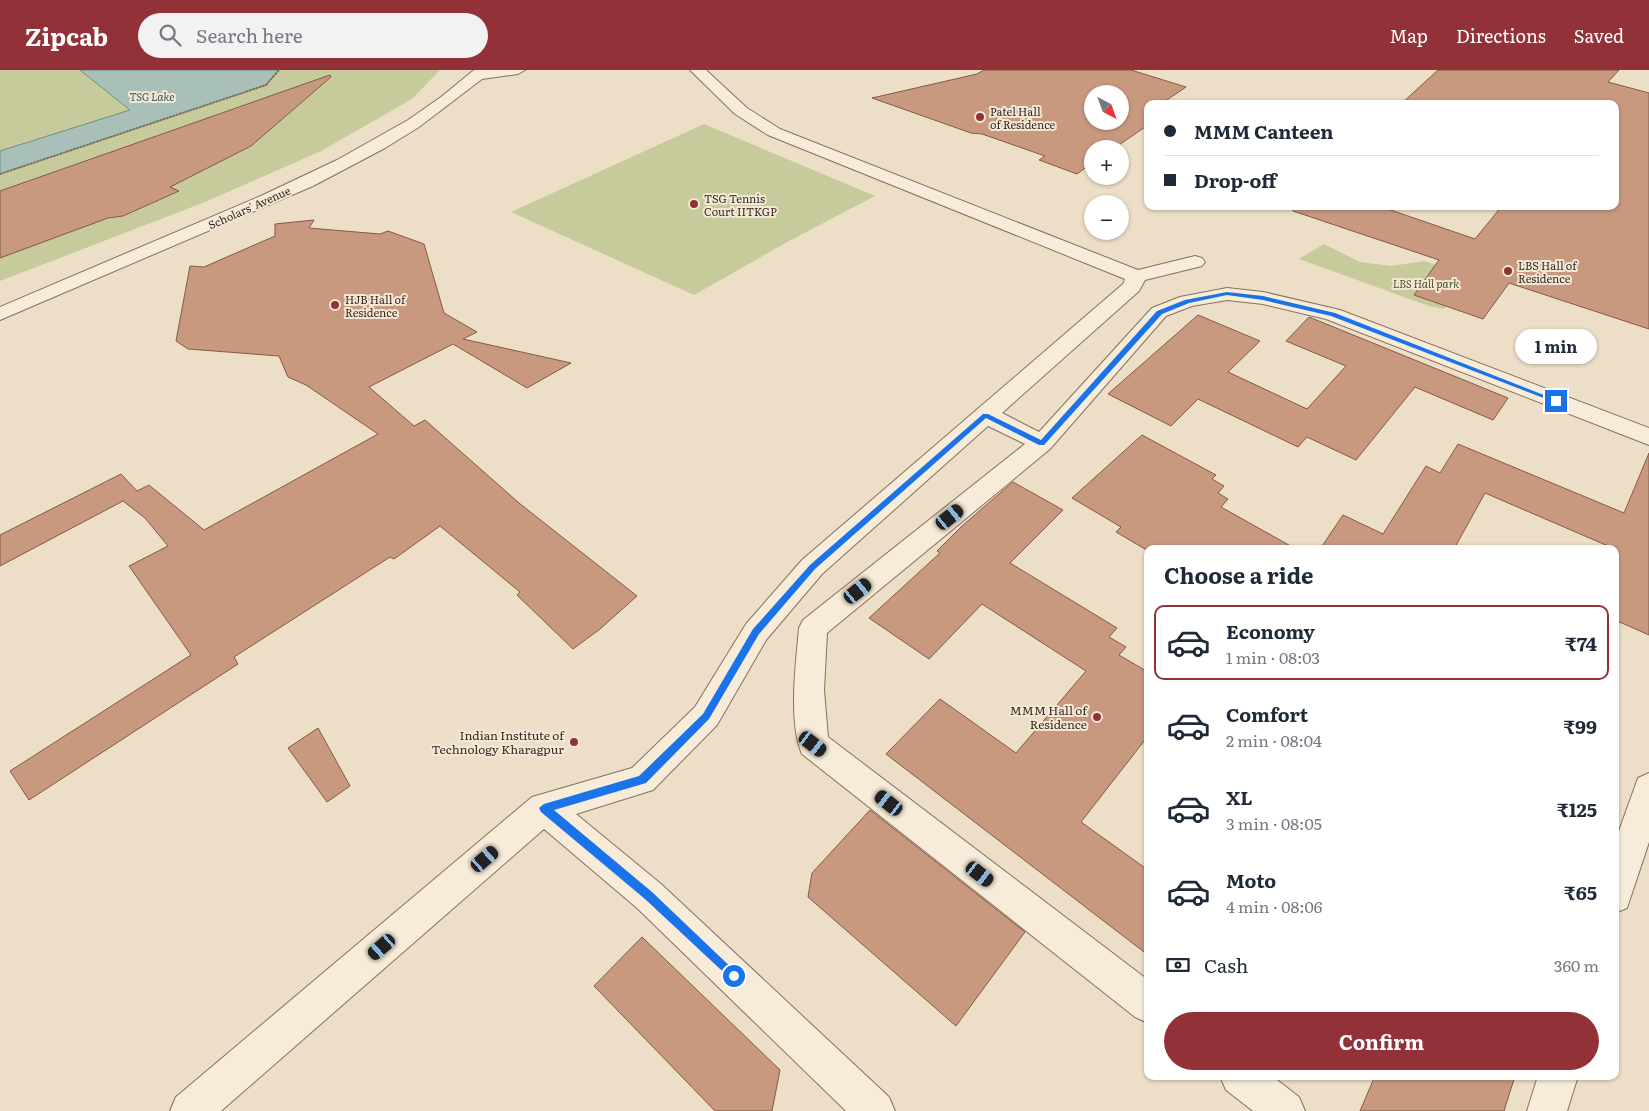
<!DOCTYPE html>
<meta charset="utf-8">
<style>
body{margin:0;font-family:Literata,serif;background:#f2f2f3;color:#1f2937;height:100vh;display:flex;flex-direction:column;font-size:19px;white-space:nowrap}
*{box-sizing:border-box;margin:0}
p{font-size:16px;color:#747a83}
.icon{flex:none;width:28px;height:28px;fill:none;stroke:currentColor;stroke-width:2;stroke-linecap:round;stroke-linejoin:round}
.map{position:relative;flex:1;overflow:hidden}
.sheet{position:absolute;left:1144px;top:475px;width:475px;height:535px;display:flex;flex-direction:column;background:#fff;border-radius:10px;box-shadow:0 1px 4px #0004}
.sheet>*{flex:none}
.hud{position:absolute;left:1144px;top:30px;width:475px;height:110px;border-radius:10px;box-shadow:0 1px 4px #0004;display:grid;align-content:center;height:110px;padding:0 20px;background:#fff}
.needle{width:32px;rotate:139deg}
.controls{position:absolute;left:1084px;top:15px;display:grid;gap:10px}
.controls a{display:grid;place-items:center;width:45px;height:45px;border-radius:50%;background:#fff;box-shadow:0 1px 4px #0004;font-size:25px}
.end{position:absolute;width:22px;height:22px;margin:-11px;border:6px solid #1a73e8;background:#fff;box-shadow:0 0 0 2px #fff}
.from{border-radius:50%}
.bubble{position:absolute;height:35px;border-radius:18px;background:#fff;box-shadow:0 1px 4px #0004;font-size:16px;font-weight:700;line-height:35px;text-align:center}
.car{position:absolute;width:15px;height:30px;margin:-15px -8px;border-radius:6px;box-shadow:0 0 4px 1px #0007;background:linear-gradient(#222 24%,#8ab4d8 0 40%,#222 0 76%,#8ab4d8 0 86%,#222 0)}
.hud b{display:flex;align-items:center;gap:18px;height:48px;font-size:19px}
.hud b+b{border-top:1px solid #e0e1e3}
.hud i{width:12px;height:12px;background:#1f2937}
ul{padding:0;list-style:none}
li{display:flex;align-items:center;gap:15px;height:75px;margin:0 10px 8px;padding:0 10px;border:2px solid transparent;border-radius:10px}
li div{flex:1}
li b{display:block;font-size:19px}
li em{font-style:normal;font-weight:700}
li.selected{border-color:#923137}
li>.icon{width:45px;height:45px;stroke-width:1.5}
h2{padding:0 20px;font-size:22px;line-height:60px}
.pay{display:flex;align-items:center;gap:12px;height:55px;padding:0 20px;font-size:19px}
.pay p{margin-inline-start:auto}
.primary-button{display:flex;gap:10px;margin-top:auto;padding:10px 20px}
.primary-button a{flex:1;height:58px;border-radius:30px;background:#923137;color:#fff;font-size:20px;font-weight:700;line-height:58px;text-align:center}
header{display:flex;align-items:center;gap:30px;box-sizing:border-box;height:70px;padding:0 25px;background:#923137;color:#fff}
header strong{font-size:24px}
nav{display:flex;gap:28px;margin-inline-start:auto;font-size:18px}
.search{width:350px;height:45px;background:#f2f2f3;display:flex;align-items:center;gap:12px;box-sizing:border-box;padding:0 18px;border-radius:28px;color:#747a83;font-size:19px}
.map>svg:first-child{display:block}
.green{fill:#c7ca9b}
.water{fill:#a8c0b7;stroke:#6f8e84}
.building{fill:#c8997f;stroke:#845a44;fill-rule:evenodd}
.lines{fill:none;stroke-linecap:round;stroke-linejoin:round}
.minor-casing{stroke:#86705d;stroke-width:2}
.path{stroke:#86705d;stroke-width:2;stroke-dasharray:2.5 1;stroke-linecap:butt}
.minor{fill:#f7ecd9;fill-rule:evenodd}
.route{fill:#1a73e8}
.poi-dot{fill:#923137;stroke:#f4e9d6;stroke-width:2}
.labels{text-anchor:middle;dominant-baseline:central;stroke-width:4;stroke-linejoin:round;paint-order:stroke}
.far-water-label{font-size:11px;font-style:italic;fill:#305652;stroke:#f4e9d6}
.far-poi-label{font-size:11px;fill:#382a20;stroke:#f4e9d6;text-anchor:start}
.far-street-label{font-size:11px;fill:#382a20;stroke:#f4e9d6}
.far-park-label{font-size:11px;font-style:italic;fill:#4b5328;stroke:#f4e9d6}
.poi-label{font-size:12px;fill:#382a20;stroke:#f4e9d6;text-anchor:end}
</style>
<header>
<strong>Zipcab</strong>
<div class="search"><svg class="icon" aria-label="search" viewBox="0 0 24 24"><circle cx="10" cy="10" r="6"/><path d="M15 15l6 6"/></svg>Search here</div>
<nav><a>Map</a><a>Directions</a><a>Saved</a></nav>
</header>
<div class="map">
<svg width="1649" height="1041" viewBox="0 0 1649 1041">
<rect width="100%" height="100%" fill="#ecdec7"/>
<!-- green -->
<path class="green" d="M0,0H440L412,29L321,81L205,132L0,211Z
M704,54L875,126L789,171L694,225L511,142Z
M1324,174L1360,192L1391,196L1425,191L1471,207L1444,239L1429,236L1299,189Z"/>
<!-- water -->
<path class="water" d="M80,0H279L266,15L0,104V81L130,40Z"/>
<!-- building -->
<path class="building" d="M984,0H1131L1186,17L1161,34H1148V55L1113,79H1092V93L1077,104L1039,90L1045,86L982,64L971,63L872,28L977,4ZM1092,24H1120V51H1092Z
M1438,0H1619L1608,12L1649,23V259L1509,213L1483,249L1414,225L1439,190L1293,141L1294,136H1379L1475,169L1502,136H1615V34H1401Z
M330,5L331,7L251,76L170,117L179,121L123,146L108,148L0,188V121Z
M314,150L309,158L380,164L388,161L424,174L444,243L477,262L463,269L571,293L527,318L453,274L369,317L414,356L425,350L519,433L637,526L600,559L573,579L517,525L520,522L440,456L394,489L390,487L234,587L238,594L29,730L10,701L191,585L129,496L168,476L145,448L123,431L0,496V465L121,404L137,421L149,415L204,460L378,364L306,315L288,307L279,286L188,279L176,271L190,196L204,197L275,166V154Z
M1198,245L1260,271L1228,302L1307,339L1346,296L1286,271L1309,247L1508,328L1493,350L1415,317L1356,390L1307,367L1298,377L1198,329L1171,356L1108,324Z
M1142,365L1216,405L1212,409L1224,416L1218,423L1228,429L1221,437L1296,479H1145L1116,462L1121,457L1072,428Z
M1458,374L1624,443L1649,383V565L1615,550V479L1485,423L1454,479H1320L1343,445L1383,464L1426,396L1440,403Z
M1013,412L1063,440L1010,493L1117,558L1109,567L1126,577L1119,585L1148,602V666L1081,752L1148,800V885L886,684L940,629L1016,683L1086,601L982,534L929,589L869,548L940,483L937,481L962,456Z
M318,658L350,716L327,732L288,678Z
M870,740L1025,862L956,956L808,827L812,803Z
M642,867L780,1000L772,1041H715L594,916Z
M1375,1006H1515L1504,1041H1360Z"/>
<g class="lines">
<!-- minor casing -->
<g class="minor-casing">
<path id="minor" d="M474,0H525L518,4L482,9L419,57L385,78L313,116L0,250V237L263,125L337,90L408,50L441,27Z
M690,0H706L747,38L780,59L1138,200L1195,186L1202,188L1205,192L1202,196L1145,210L1139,221L1002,343L1039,362L1152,238L1180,227L1227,218L1263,222L1340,240L1649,358V375L1326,249L1263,234L1227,230L1192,236L1166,246L1050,379L827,563L824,620L828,667L1148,910V953L1135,947L802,684C788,653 796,592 799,558L803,550L1025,374L988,356L822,504L766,570L717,655L653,720L576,744L661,814L889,1027L895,1041H846L637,838L544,759L221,1041H170L176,1027L532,727L632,698L695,637L746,554L802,490L1123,214L1125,209L768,65L735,44Z
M1649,703V772L1627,838L1615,843V772L1638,708Z
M1220,1006H1272L1299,1027L1305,1041H1253L1226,1020Z
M1538,1006H1578L1567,1041H1527Z"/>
</g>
<!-- path -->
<path class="path" d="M0,104L266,15L279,0"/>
<!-- minor -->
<use href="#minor" class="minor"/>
</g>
<!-- route -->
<path class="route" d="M1227,222L1263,226L1335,243L1559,331L1554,332L1331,246L1263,230L1227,225L1189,233L1162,244L1044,375H1039L986,348L815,499L759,564L709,649L646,713L554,740L652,822L737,903V910L734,912L645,829L541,742L539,738L544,734L639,706L703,644L753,559L810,495L983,344H988L1041,370L1157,241L1185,230Z"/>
<!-- markers -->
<g class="poi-dot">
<circle cx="980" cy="47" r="5"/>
<circle cx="694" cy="134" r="5"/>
<circle cx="1508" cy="201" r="5"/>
<circle cx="335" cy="235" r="5"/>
<circle cx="1097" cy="647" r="5"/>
<circle cx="574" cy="672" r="5"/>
</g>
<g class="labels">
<!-- far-water labels -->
<g class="far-water-label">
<text x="152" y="26">TSG Lake</text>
</g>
<!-- far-poi labels -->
<g class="far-poi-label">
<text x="990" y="41">Patel Hall<tspan x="990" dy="13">of Residence</tspan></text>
<text x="704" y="128">TSG Tennis<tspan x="704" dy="13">Court IITKGP</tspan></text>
<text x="1518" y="195">LBS Hall of<tspan x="1518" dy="13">Residence</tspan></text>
<text x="345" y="229">HJB Hall of<tspan x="345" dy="13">Residence</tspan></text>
</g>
<!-- far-street labels -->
<g class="far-street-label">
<text transform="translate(249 137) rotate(-24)">Scholars' Avenue</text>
</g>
<!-- far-park labels -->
<g class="far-park-label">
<text x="1426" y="213">LBS Hall park</text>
</g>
<!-- poi labels -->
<g class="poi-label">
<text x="1087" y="640">MMM Hall of<tspan x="1087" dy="14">Residence</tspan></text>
<text x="564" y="665">Indian Institute of<tspan x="564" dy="14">Technology Kharagpur</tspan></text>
</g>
</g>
</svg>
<div class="controls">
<a><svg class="needle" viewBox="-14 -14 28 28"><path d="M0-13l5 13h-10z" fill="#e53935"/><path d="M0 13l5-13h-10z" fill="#747a83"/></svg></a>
<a>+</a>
<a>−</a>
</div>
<i class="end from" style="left:734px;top:906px"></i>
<i class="end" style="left:1556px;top:331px"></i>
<div class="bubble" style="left:1515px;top:259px;width:82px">1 min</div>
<i class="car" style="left:950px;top:447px;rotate:51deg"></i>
<i class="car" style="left:858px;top:521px;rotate:51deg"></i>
<i class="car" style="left:813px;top:674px;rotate:128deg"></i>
<i class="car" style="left:889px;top:733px;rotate:308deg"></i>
<i class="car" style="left:485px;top:789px;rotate:49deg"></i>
<i class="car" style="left:980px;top:804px;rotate:128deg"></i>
<i class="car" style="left:382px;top:877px;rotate:229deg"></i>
<div class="hud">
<b><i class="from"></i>MMM Canteen</b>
<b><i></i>Drop-off</b>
</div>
<section class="sheet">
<h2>Choose a ride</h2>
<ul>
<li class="selected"><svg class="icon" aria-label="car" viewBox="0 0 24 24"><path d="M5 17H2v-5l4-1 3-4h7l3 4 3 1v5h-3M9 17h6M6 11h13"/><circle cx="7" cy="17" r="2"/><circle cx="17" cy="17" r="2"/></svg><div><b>Economy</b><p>1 min · 08:03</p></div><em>₹74</em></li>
<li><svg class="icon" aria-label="car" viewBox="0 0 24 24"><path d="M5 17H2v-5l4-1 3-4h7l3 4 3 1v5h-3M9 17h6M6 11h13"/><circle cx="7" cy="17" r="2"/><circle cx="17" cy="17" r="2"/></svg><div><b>Comfort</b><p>2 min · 08:04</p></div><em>₹99</em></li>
<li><svg class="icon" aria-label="car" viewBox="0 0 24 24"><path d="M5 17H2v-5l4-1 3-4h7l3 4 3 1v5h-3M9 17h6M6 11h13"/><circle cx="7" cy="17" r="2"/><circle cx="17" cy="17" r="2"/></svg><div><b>XL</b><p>3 min · 08:05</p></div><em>₹125</em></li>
<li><svg class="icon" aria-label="car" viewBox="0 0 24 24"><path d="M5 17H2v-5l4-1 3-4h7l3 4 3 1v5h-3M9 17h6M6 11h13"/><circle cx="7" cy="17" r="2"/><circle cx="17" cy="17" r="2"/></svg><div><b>Moto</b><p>4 min · 08:06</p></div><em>₹65</em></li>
</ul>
<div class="pay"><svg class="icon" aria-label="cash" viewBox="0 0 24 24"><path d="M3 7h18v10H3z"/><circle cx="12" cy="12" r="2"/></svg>Cash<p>360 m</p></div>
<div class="primary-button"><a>Confirm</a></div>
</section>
</div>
